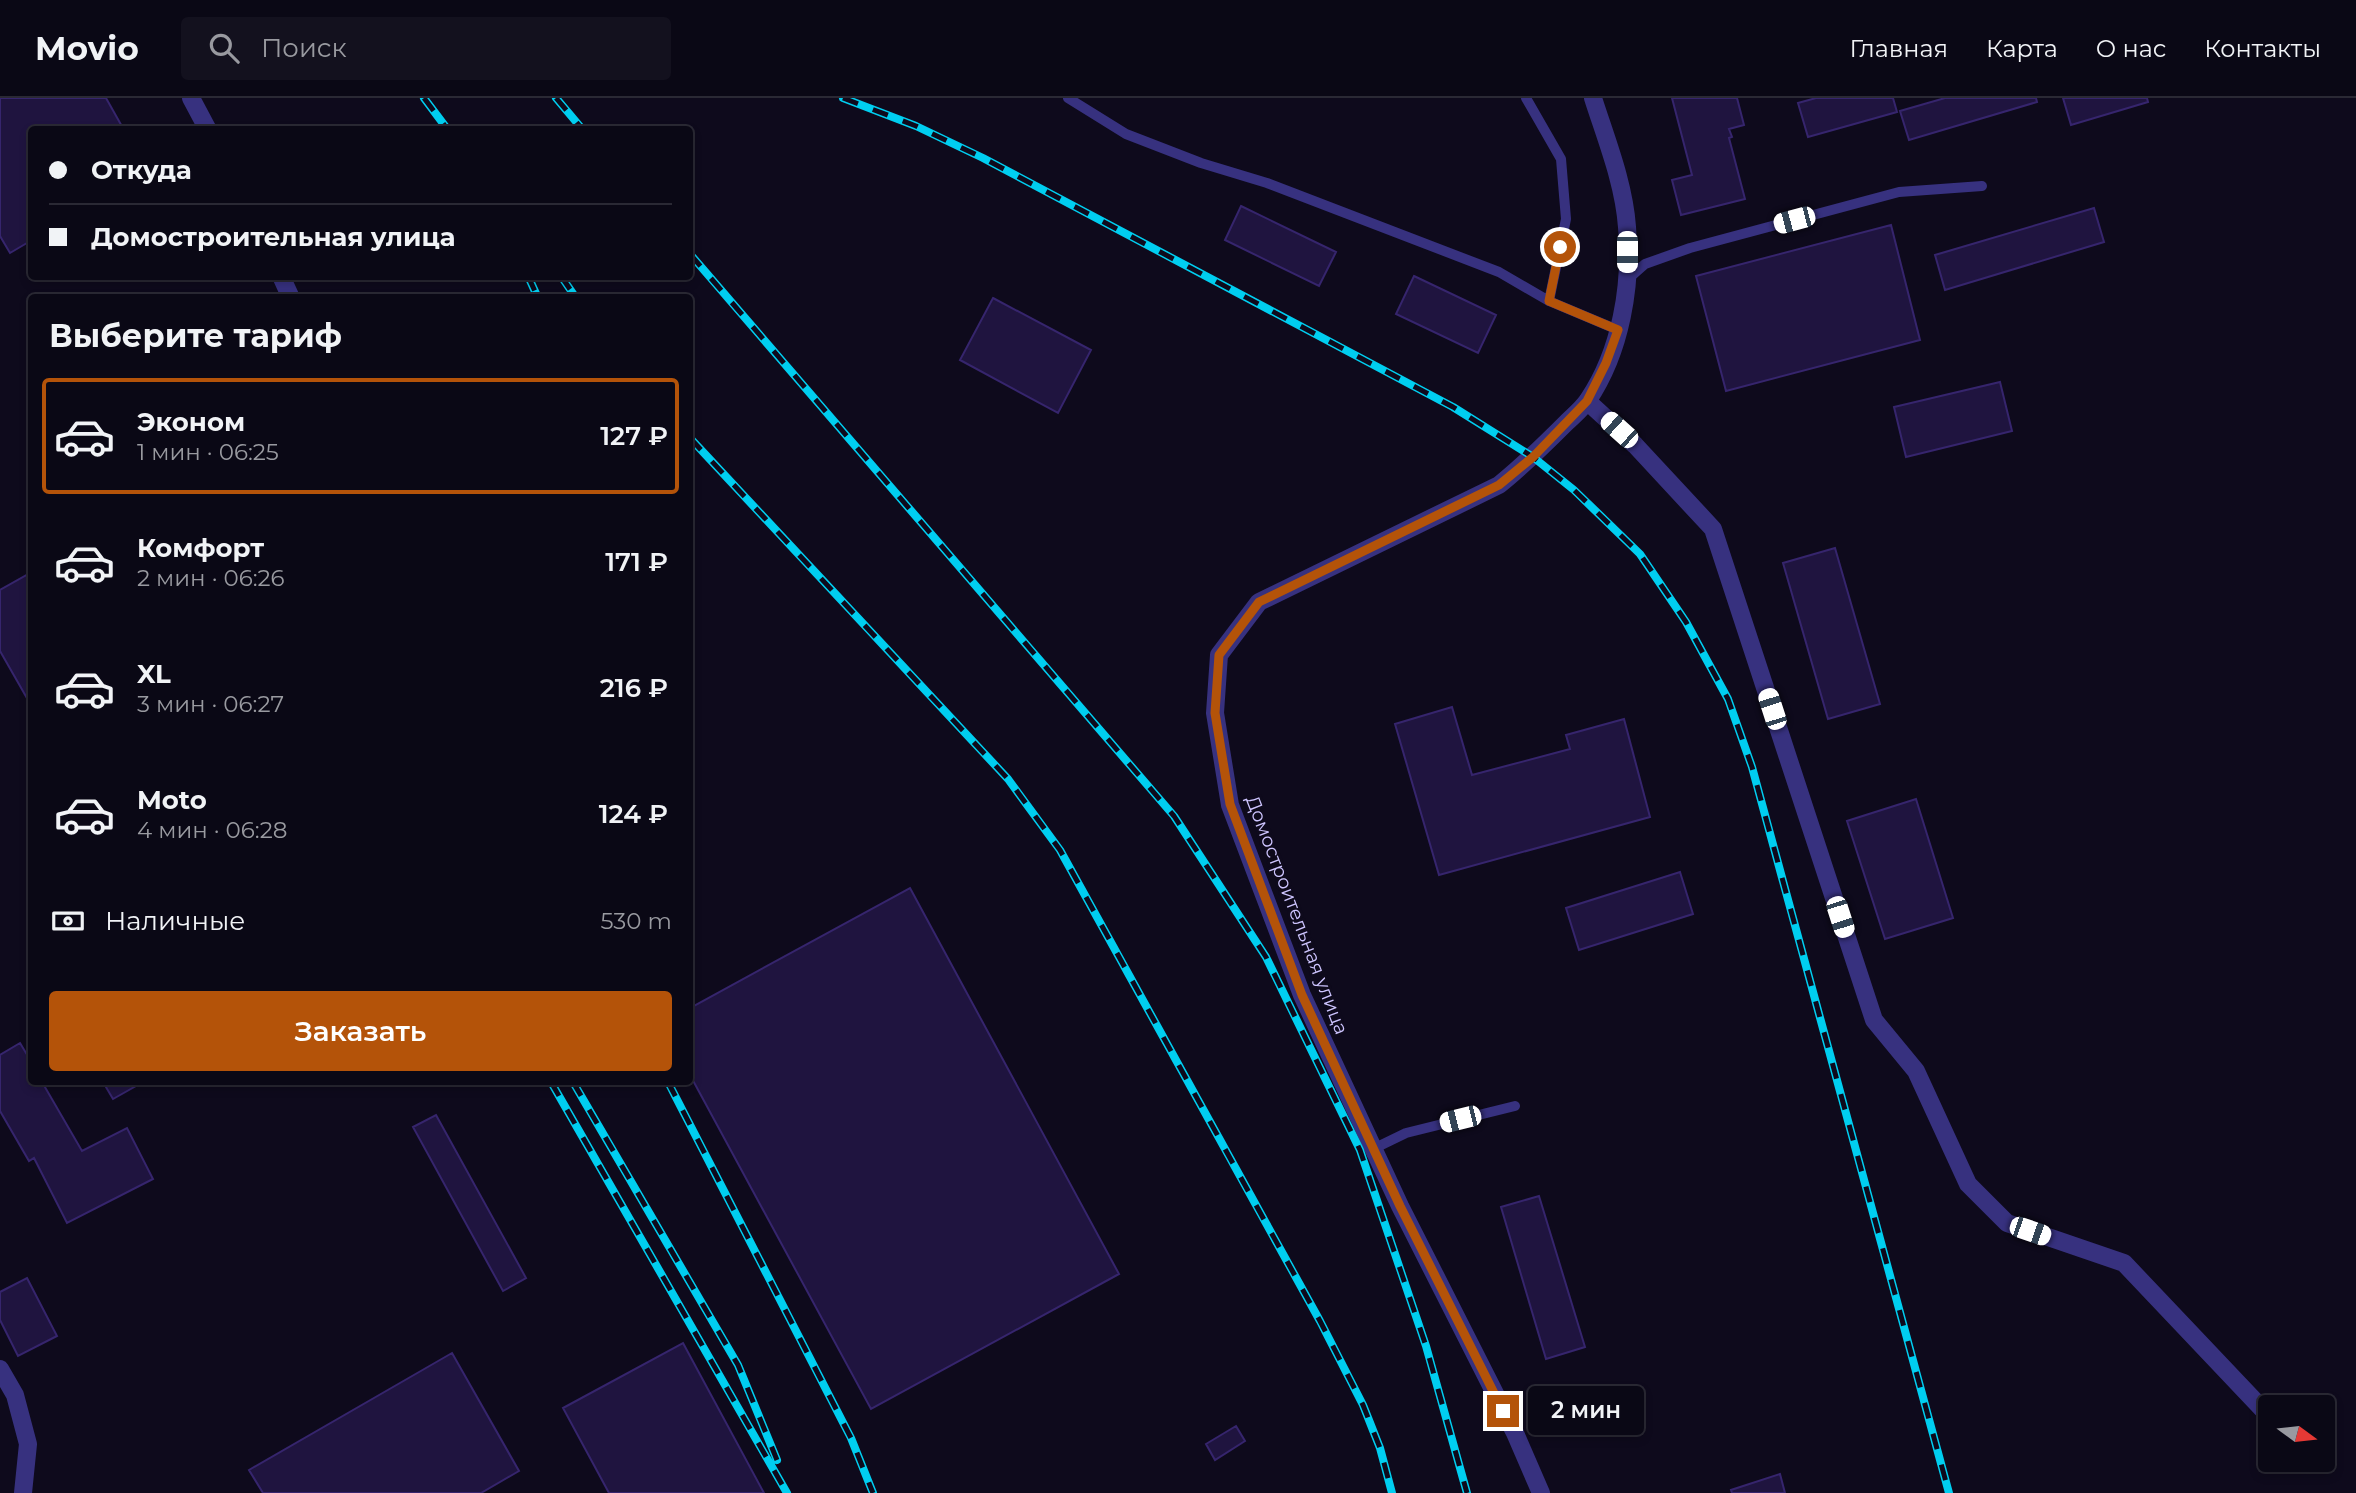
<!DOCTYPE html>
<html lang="ru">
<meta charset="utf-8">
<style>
body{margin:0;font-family:Montserrat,sans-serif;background:#13111e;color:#f1f3f6;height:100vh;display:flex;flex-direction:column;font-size:26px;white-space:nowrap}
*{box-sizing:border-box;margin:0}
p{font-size:23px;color:#999aa0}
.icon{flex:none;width:38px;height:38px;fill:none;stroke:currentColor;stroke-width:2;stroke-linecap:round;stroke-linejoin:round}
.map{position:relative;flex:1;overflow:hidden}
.drawer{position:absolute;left:28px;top:196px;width:665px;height:791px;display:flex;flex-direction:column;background:#0a0815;border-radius:7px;box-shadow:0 4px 10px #0003,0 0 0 2px #2a2934}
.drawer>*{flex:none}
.top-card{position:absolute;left:28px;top:28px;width:665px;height:154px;border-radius:7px;box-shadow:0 4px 10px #0003,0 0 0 2px #2a2934;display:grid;align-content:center;height:154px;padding:0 21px;background:#0a0815}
.needle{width:46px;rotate:105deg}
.tools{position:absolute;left:2258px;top:1297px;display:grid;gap:14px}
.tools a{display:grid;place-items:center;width:77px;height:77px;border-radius:7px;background:#0a0815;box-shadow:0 4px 10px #0003,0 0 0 2px #2a2934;font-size:35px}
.end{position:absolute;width:32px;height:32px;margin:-16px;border:9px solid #b45309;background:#fff;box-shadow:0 0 0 4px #fff}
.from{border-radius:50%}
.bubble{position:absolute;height:49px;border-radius:7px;background:#0a0815;box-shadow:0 4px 10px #0003,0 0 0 2px #2a2934;font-size:23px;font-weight:600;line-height:49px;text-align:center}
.car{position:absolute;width:21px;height:42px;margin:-21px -10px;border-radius:9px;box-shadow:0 0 5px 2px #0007;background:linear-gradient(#fff 24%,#345 0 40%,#fff 0 76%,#345 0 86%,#fff 0)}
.top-card b{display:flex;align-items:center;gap:24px;height:66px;font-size:26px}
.top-card b+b{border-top:2px solid #2a2934}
.top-card i{width:18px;height:18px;background:#f1f3f6}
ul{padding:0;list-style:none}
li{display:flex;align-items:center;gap:21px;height:116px;margin:0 14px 10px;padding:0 7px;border:4px solid transparent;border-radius:7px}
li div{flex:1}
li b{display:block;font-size:26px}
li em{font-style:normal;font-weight:600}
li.on{border-color:#b45309}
li>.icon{width:63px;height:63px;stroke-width:1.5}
h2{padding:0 21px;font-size:32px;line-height:84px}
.pay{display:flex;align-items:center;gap:18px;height:77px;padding:0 21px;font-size:26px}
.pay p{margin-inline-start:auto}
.cta{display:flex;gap:14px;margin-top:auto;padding:14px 21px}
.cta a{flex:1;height:80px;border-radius:7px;background:#b45309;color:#fff;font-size:28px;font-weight:600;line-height:80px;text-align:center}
header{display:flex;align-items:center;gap:42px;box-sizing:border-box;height:98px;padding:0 35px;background:#0a0815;border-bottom:2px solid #2a2934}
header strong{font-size:33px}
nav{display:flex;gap:38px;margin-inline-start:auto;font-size:24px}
.search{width:490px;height:63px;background:#13111e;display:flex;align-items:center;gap:18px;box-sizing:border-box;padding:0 24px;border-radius:7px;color:#999aa0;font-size:26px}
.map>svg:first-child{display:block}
.building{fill:#1f143f;stroke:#36256d;stroke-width:2}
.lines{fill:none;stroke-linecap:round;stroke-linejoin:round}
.service{stroke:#37317f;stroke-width:10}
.minor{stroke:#37317f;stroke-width:18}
.rail-casing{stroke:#00cef0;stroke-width:8}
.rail{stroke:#0e0a1c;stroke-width:5;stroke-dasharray:16;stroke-linecap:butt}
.route{stroke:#b45309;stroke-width:9}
.labels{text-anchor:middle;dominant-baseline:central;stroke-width:6;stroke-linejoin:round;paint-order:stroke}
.street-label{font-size:19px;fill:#cec5ff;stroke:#0e0a1c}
</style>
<header>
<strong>Movio</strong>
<div class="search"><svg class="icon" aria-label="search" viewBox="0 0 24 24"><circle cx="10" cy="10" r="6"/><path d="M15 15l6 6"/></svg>Поиск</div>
<nav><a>Главная</a><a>Карта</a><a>О нас</a><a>Контакты</a></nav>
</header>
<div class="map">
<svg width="2356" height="1395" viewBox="0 0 2356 1395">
<rect width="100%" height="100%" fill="#0e0a1c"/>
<!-- building -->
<path class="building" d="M0,0H106L124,32H32V142L10,155L0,138Z
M1672,0H1737L1744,27L1729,31L1732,39L1729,40L1745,101L1681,117L1672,82L1692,77Z
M1816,0H1893L1897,14L1808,39L1798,5Z
M1945,0H2036L2037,4L1909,42L1900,13Z
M2063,0H2147L2148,4L2071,27Z
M1241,108L1336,154L1319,188L1225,142Z
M2094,110L2104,144L1945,192L1935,157Z
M1891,127L1920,242L1726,293L1696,178Z
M1414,178L1496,217L1478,255L1396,216Z
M993,200L1091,252L1058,315L960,262Z
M2000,284L2012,333L1906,359L1894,309Z
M1835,450L1880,606L1828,621L1783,465Z
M32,474V609L0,553V492Z
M1452,609L1472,677L1570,651L1566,637L1624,621L1650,719L1439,777L1395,626Z
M1916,701L1953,820L1885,841L1847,723Z
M1680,774L1693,816L1579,852L1566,810Z
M910,790L1119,1176L871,1311L690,977V910Z
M20,945L32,965V984H42L82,1053L127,1030L153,1081L67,1125L34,1060L29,1063L0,1013V957Z
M103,984H143L113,1001Z
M436,1017L526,1180L503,1193L413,1029Z
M1539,1098L1585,1249L1546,1261L1501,1109Z
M27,1180L57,1238L18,1258L0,1222V1194Z
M683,1245L764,1395H609L563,1310Z
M452,1255L519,1373L481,1395H263L249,1372Z
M1236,1328L1245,1343L1215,1362L1206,1346Z
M1780,1376L1785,1395H1732L1731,1392Z"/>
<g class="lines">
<!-- service -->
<path class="service" d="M1068,0L1126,36L1201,65L1267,85L1499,174L1549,203L1618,232
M1526,0L1561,61L1566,121L1549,203
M1628,181L1645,166L1690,150L1899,94L1982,88
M1373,1051L1406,1035L1515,1008"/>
<!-- minor -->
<path class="minor" d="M191,0L208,32
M281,178L291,200
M1587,303L1635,347L1713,431L1874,922L1916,973L1968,1086L2007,1125L2124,1165L2270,1319
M0,1271L15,1297L28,1346L23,1395
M1541,1395L1515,1335L1400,1108L1302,897L1230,707L1215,615L1219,557L1259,504L1499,387C1523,368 1544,347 1566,325C1573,318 1582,311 1588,302C1621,253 1632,187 1627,129C1624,85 1606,41 1593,0"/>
<!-- rail casing -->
<g class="rail-casing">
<path id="rail" d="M424,0L448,32
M556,0L583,32
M843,0L916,28L983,60L1453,309L1533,359L1574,392L1640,456L1686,524L1728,601L1752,669L1949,1395
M690,156L1174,718L1266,859L1360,1052L1426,1248L1467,1395
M528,178L538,200
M561,178L576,200
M690,340L1008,681L1060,752L1320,1223L1363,1307L1380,1350L1392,1395
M551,984L787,1395
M573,984L738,1267L777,1362
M668,984L851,1340L873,1395"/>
</g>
<!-- rail -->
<use href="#rail" class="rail"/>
</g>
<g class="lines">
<!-- route -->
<path class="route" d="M1503,1313L1400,1108L1302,897L1230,706L1215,615L1219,557L1259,504L1499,387L1533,359L1587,303L1606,265L1618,232L1549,203L1560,149"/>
</g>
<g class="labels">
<!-- street labels -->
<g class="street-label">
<text transform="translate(1297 817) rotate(69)">Домостроительная улица</text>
</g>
</g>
</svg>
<div class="tools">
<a><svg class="needle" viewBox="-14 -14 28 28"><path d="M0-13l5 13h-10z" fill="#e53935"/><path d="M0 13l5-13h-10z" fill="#999aa0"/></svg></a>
</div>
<i class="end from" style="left:1560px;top:149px"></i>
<i class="end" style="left:1503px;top:1313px"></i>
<div class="bubble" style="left:1528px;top:1288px;width:116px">2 мин</div>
<i class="car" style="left:1794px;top:122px;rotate:255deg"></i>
<i class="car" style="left:1627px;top:154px;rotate:180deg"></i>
<i class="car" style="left:1619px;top:332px;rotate:312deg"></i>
<i class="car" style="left:1772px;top:611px;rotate:342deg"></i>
<i class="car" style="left:1840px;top:819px;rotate:162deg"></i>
<i class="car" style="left:1460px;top:1021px;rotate:256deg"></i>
<i class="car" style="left:2030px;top:1133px;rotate:109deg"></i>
<div class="top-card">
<b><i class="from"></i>Откуда</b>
<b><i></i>Домостроительная улица</b>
</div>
<section class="drawer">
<h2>Выберите тариф</h2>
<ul>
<li class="on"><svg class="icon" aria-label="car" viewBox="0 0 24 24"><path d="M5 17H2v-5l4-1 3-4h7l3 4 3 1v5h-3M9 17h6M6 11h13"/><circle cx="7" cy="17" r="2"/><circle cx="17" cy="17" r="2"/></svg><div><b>Эконом</b><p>1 мин · 06:25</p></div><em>127 ₽</em></li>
<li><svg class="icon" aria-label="car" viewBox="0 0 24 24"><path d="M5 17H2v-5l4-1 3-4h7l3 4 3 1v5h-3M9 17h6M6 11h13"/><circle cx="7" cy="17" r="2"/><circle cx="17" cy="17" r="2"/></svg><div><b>Комфорт</b><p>2 мин · 06:26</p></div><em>171 ₽</em></li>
<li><svg class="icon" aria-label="car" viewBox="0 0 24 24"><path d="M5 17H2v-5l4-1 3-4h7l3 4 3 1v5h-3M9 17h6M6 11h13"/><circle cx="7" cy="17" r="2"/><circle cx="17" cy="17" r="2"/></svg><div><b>XL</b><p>3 мин · 06:27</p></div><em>216 ₽</em></li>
<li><svg class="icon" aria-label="car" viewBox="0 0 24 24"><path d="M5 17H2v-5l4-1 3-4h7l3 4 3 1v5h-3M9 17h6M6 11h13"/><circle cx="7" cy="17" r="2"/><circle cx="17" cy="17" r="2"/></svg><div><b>Moto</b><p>4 мин · 06:28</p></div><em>124 ₽</em></li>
</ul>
<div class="pay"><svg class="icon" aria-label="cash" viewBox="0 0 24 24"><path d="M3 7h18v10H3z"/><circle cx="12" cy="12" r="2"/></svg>Наличные<p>530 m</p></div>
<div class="cta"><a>Заказать</a></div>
</section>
</div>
